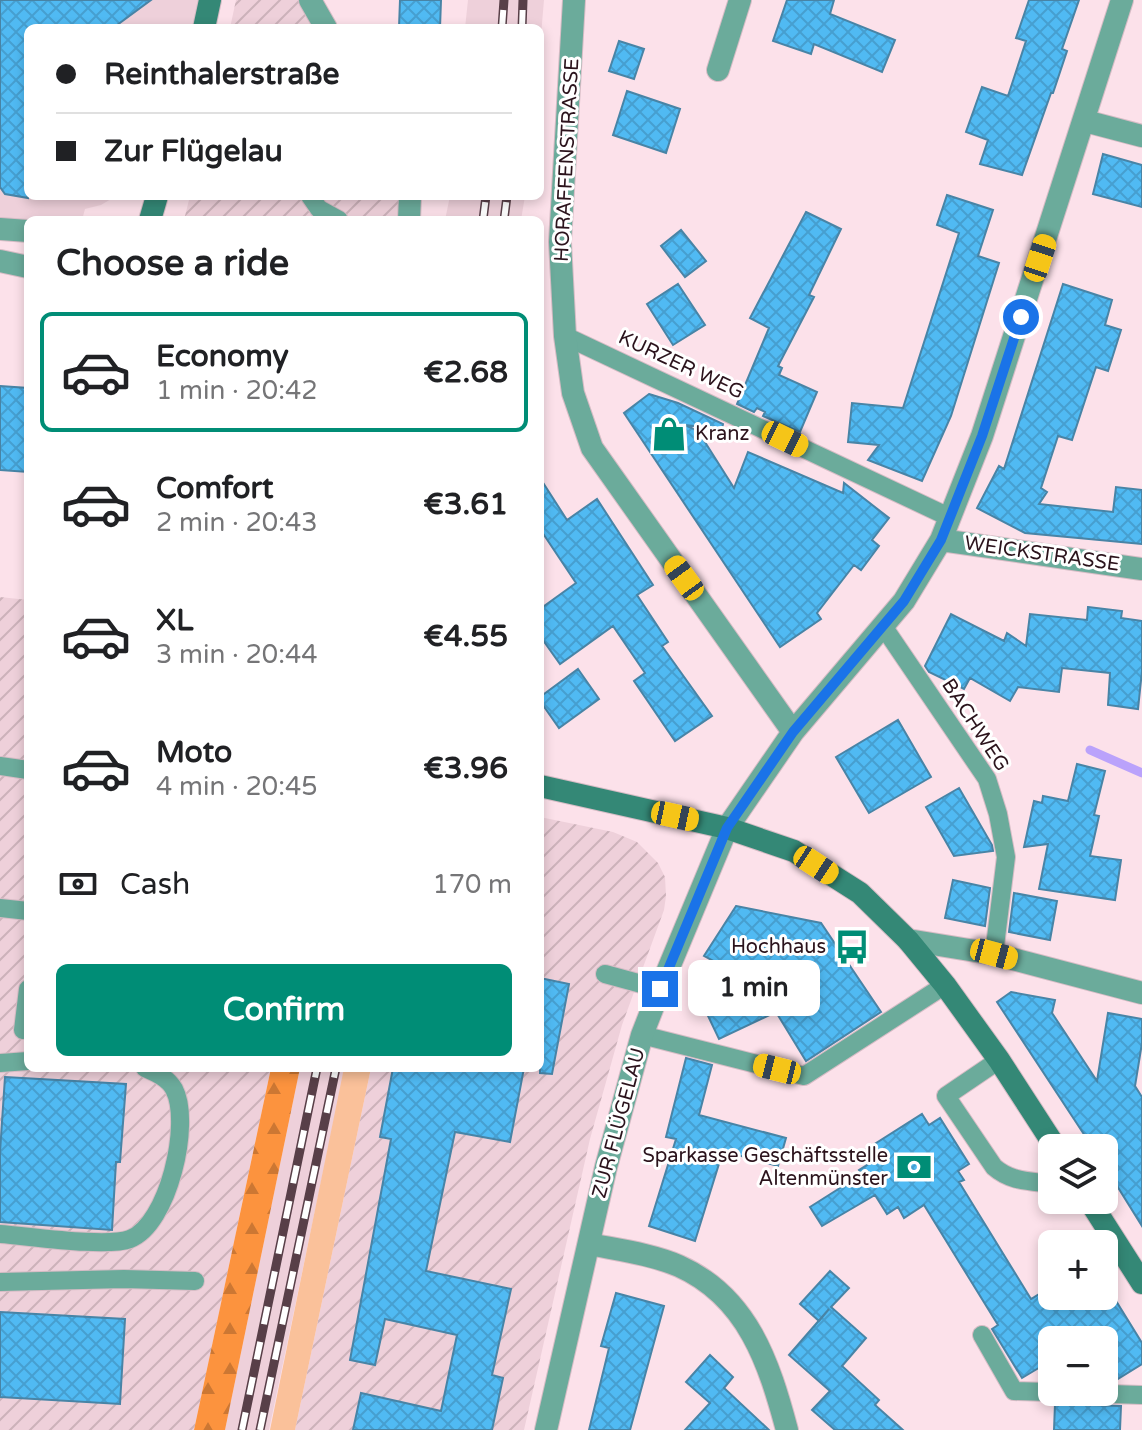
<!DOCTYPE html>
<meta charset="utf-8">
<style>
body{margin:0;font-family:"Varela Round",sans-serif;background:#f6f6f6;color:#202124;height:100vh;display:flex;flex-direction:column;font-size:30px;white-space:nowrap}
*{box-sizing:border-box;margin:0}
p{font-size:26px;color:#757577}
.icon{flex:none;width:44px;height:44px;fill:none;stroke:currentColor;stroke-width:2;stroke-linecap:round;stroke-linejoin:round}
.map{position:relative;flex:1;overflow:hidden}
.details{position:absolute;left:24px;top:216px;width:520px;height:856px;display:flex;flex-direction:column;background:#fff;border-radius:12px;box-shadow:0 4px 12px #0003}
.details>*{flex:none}
.banner{position:absolute;left:24px;top:24px;width:520px;height:176px;border-radius:12px;box-shadow:0 4px 12px #0003;display:grid;align-content:center;height:176px;padding:0 32px;background:#fff}
.controls{position:absolute;left:1038px;top:1134px;display:grid;gap:16px}
.controls a{display:grid;place-items:center;width:80px;height:80px;border-radius:12px;background:#fff;box-shadow:0 4px 12px #0003;font-size:40px}
.end{position:absolute;width:36px;height:36px;margin:-18px;border:10px solid #1a73e8;background:#fff;box-shadow:0 0 0 4px #fff}
.from{border-radius:50%}
.bubble{position:absolute;height:56px;border-radius:12px;background:#fff;box-shadow:0 4px 12px #0003;font-size:26px;font-weight:700;line-height:56px;text-align:center}
.car{position:absolute;width:24px;height:48px;margin:-24px -12px;border-radius:10px;box-shadow:0 0 6px 2px #0007;background:linear-gradient(#f5c518 24%,#345 0 40%,#f5c518 0 76%,#345 0 86%,#f5c518 0)}
.banner b{display:flex;align-items:center;gap:28px;height:76px;font-size:30px}
.banner b+b{border-top:2px solid #e0e0e0}
.banner i{width:20px;height:20px;background:#202124}
ul{padding:0;list-style:none}
li{display:flex;align-items:center;gap:24px;height:120px;margin:0 16px 12px;padding:0 16px;border:4px solid transparent;border-radius:12px}
li div{flex:1}
li b{display:block;font-size:30px}
li em{font-style:normal;font-weight:700}
li.selected{border-color:#008d76}
li>.icon{width:72px;height:72px;stroke-width:1.5}
h2{padding:0 32px;font-size:36px;line-height:96px}
.pay{display:flex;align-items:center;gap:20px;height:88px;padding:0 32px;font-size:30px}
.pay p{margin-inline-start:auto}
.button{display:flex;gap:16px;margin-top:auto;padding:16px 32px}
.button a{flex:1;height:92px;border-radius:12px;background:#008d76;color:#fff;font-size:32px;font-weight:700;line-height:92px;text-align:center}
.map>svg:first-child{display:block}
.built{fill:#eed0da}
.industrial{fill:url(#industrial-furrows)}
.grass{fill:#fac19a}
.forest{fill:url(#forest-firs)}
.lines{fill:none;stroke-linecap:round;stroke-linejoin:round}
.stream{stroke:#baa2fb;stroke-width:9}
.building{fill:url(#building-cross-hatch);stroke:#4884a6;stroke-width:2}
.service-casing{stroke:#d6bcc5;stroke-width:20}
.minor-casing{stroke:#d6bcc5;stroke-width:24}
.secondary-casing{stroke:#d6bcc5;stroke-width:24}
.service{stroke:#6bab9b;stroke-width:18}
.minor{stroke:#6bab9b;stroke-width:22}
.secondary{stroke:#348876;stroke-width:22}
.rail-casing{stroke:#583f48;stroke-width:9}
.rail{stroke:#fff;stroke-width:6;stroke-dasharray:18;stroke-linecap:butt}
.route{stroke:#1a73e8;stroke-width:10}
.labels{text-anchor:middle;dominant-baseline:central;stroke-width:6;stroke-linejoin:round;paint-order:stroke}
.street-label{font-size:20px;fill:#2b131c;stroke:#fff}
.poi-label{font-size:20px;fill:#2b131c;stroke:#fff;text-anchor:end}
</style>
<div class="map">
<svg width="1142" height="1430" viewBox="0 0 1142 1430">
<defs>
<pattern id="industrial-furrows" width="10" height="10" patternUnits="userSpaceOnUse" patternTransform="scale(2)"><rect width="10" height="10" fill="#eed0da"/><path d="M-1 1l2-2M0 10L10 0M9 11l2-2" fill="none" stroke="#ccb2ba"/></pattern>
<pattern id="forest-firs" width="22" height="20" patternUnits="userSpaceOnUse" patternTransform="scale(2)"><rect width="22" height="20" fill="#fc933e"/><path d="M5 1l3.5 6h-7zM16 11l3.5 6h-7z" fill="#c73"/></pattern>
<pattern id="building-cross-hatch" width="8" height="8" patternUnits="userSpaceOnUse" patternTransform="scale(2)"><rect width="8" height="8" fill="#50baf3"/><path d="M0 0l8 8M0 8l8-8" fill="none" stroke="#469fd0"/></pattern>
</defs>
<rect width="100%" height="100%" fill="#fce1ea"/>
<!-- built -->
<path class="built" d="M0,0H210L204,28H28V196H116L101,205L85,209L82,220H28L0,229Z
M468,0H544L540,47V28H465Z
M450,196H525L521,220H445Z
M300,1068H345L269,1430H225Z"/>
<!-- industrial -->
<path class="industrial" d="M236,0H310L326,28H230Z
M190,196H410L409,220H184Z
M0,597L28,600V1068H271L194,1430H0Z
M540,817L613,832L637,842L658,863L665,877L666,896L664,910L622,1025L590,1139L524,1430H295L371,1068H540Z"/>
<!-- grass -->
<path class="grass" d="M344,1068H371L295,1430H270Z"/>
<!-- forest -->
<path class="forest" d="M271,1068H300L225,1430H194Z"/>
<g class="lines">
<!-- stream -->
<path class="stream" d="M1090,750L1142,773"/>
</g>
<!-- building -->
<path class="building" d="M0,0H151L113,28H28V198L5,194L0,187Z
M400,0H441L440,28H399Z
M787,0H834L830,14L895,40L882,72L814,44L811,54L773,41Z
M1029,0H1079L1062,49L1067,51L1053,93H1051L1022,175L980,164L988,140L966,132L982,87L1008,96L1026,41L1016,38Z
M619,41L644,49L634,79L609,71Z
M627,91L680,109L666,153L613,135Z
M1103,154L1142,165V207L1093,194Z
M947,195L993,210L978,256L999,263L951,416L922,481L868,460L879,445L848,442L852,403L903,408L959,233L937,225Z
M806,212L841,229L809,295L814,297L778,366L782,368L779,375L817,392L800,432L763,416L765,412L757,408L754,412L737,404L769,328L750,318Z
M681,230L706,261L685,277L661,246Z
M678,284L705,325L673,345L647,304Z
M1063,284L1112,300L1105,325L1121,330L1108,371L1096,367L1072,440L1058,436L1041,488L1047,492L1039,504L1113,512L1116,487L1142,490V544L1025,533L977,508L999,466L1004,469Z
M0,386L28,388V472L0,470Z
M649,394L678,403L723,424L722,429L685,425L698,431L734,488L748,452L843,493L844,483L889,518L872,540L879,546L861,570L854,565L817,613L821,619L780,647L624,413Z
M540,478L567,520L597,499L653,585L637,595L668,642L662,646L712,716L675,741L634,681L645,673L613,626L560,664L540,636V609L576,583L540,529Z
M1088,607L1122,611L1121,618L1142,621V671L1138,709L1108,705L1110,673L1062,668L1059,692L1018,687L1010,701L970,678L964,689L929,672L925,666L951,614L1004,641L1007,633L1026,646L1030,614L1087,620Z
M578,669L599,699L559,728L540,701V697Z
M898,720L931,777L869,813L836,757Z
M1077,764L1105,771L1094,815L1099,816L1090,856L1121,860L1115,900L1039,889L1048,844L1024,847L1034,801L1042,803L1043,796L1068,801Z
M959,788L992,845L993,851L954,856L926,807Z
M953,880L990,888L985,926L945,918Z
M1014,893L1057,901L1050,940L1009,932Z
M736,906L821,923L881,1012L806,1061L776,1012L719,1039L700,999L743,977L704,956Z
M540,978L569,984L552,1074L540,1073Z
M1011,992L1055,1000L1052,1013L1097,1081L1108,1013L1142,1019V1043L1135,1086L1142,1097V1226L1104,1165V1148H1093L997,1002Z
M686,1058L712,1065L699,1115L786,1138L778,1166L723,1151L695,1241L649,1226L676,1139L666,1137Z
M393,1068H524L510,1142L455,1132L426,1271L511,1289L492,1375L503,1378L492,1430H353L361,1393L441,1411L457,1335L385,1319L375,1365L350,1360L391,1139L380,1137Z
M5,1077L126,1084L120,1162H116L112,1230L0,1222V1152Z
M922,1114L929,1125L940,1118L969,1164L958,1171L964,1180L959,1182L1031,1299L1052,1286V1296H1113L1142,1343V1364L1113,1382H1104V1340H1052V1360L1022,1378L992,1329L998,1325L924,1205L904,1218L898,1207L887,1214L875,1195L822,1226L810,1207L862,1174L859,1170L870,1163L862,1152Z
M830,1271L849,1288L831,1307L866,1338L842,1366L879,1400L875,1405L903,1430H835L812,1410L830,1391L789,1355L829,1309L819,1321L800,1304Z
M616,1293L664,1306L630,1430H589L609,1348L601,1346Z
M0,1312L125,1319L120,1404L0,1397Z
M710,1355L733,1377L724,1388L769,1430H685L710,1403L686,1382Z
M1055,1404L1121,1406L1120,1430H1054Z"/>
<g class="lines">
<!-- service casing -->
<g class="service-casing">
<path id="service" d="M310,196L319,209L339,220
M565,336L951,518
M883,626L987,779L998,814L1006,857L994,954
M0,766L28,770
M0,908L28,911
M605,974L660,989
M23,1030L28,989
M642,1035L804,1076L945,985
M999,1060L946,1096L994,1167C1011,1182 1030,1181 1052,1184
M0,1063L28,1061
M0,1234C29,1236 106,1248 130,1239C168,1225 192,1123 174,1089C168,1078 156,1073 145,1068
M0,1282L124,1279L195,1281
M982,1335L1014,1391L1142,1395"/>
</g>
<!-- minor casing -->
<g class="minor-casing">
<path id="minor" d="M310,0L326,28
M574,0L560,242L565,336L573,393L592,448L793,732
M718,70L740,0
M1085,121L1142,136
M409,220L410,196
M0,229L28,231
M0,261L28,267
M941,540L1142,569
M908,940L994,954L1142,993
M589,1244C619,1250 651,1254 679,1266C748,1297 769,1363 787,1430
M546,1430L606,1167L642,1035L660,989L727,828L793,732L904,601L941,540L982,436L1122,0"/>
</g>
<!-- secondary casing -->
<g class="secondary-casing">
<path id="secondary" d="M204,28L210,0
M150,220L157,196
M540,786L727,828L794,851L860,893L908,940L945,985L999,1060L1056,1148
M1089,1200L1142,1283"/>
</g>
<!-- service -->
<use href="#service" class="service"/>
<!-- minor -->
<use href="#minor" class="minor"/>
<!-- secondary -->
<use href="#secondary" class="secondary"/>
<!-- rail casing -->
<g class="rail-casing">
<path id="rail" d="M502,28L504,0
M522,28L523,0
M483,220L486,196
M504,220L507,196
M242,1430L317,1068
M260,1430L336,1068"/>
</g>
<!-- rail -->
<use href="#rail" class="rail"/>
</g>
<g class="lines">
<!-- route -->
<path class="route" d="M660,989L727,828L793,732L904,601L941,540L982,436L1021,317"/>
</g>
<!-- icons -->
<defs>
<g id="shop-bare" transform="scale(2.76)"><path d="M-5-2.5h2.3a2.7 3.5 0 0 1 5.4 0H5L5.5 6h-11ZM-1.5-2.5h3a1.5 2.3 0 0 0-3 0Z" fill="#008d76" stroke="#fff" stroke-width="2.5" paint-order="stroke"/></g>
<g id="bus-bare" transform="scale(2.76)"><path d="M-5-6H5V4H4V6H2V4H-2V6H-4V4H-5ZM-3.5-4V0h7V-4ZM-3.5 1.2v1.5H-2V1.2ZM2 1.2v1.5H3.5V1.2Z" fill="#008d76" stroke="#fff" stroke-width="2.5" paint-order="stroke"/></g>
<g id="bank-bare" transform="scale(2.76)"><path d="M-6-4H6V4H-6ZM0-2.3a2.3 2.3 0 1 0 0 4.6a2.3 2.3 0 1 0 0-4.6Z" fill="#008d76" stroke="#fff" stroke-width="2.5" paint-order="stroke"/></g>
</defs>
<g fill-rule="evenodd">
<use href="#shop-bare" x="669" y="434"/>
<use href="#bus-bare" x="852" y="947"/>
<use href="#bank-bare" x="914" y="1167"/>
</g>
<g class="labels">
<!-- street labels -->
<g class="street-label">
<text transform="translate(567 160) rotate(-87)">HORAFFENSTRASSE</text>
<text transform="translate(681 365) rotate(25)">KURZER WEG</text>
<text transform="translate(1042 554) rotate(8)">WEICKSTRASSE</text>
<text transform="translate(975 725) rotate(57)">BACHWEG</text>
<text transform="translate(619 1123) rotate(-75)">ZUR FLÜGELAU</text>
</g>
<!-- poi labels -->
<g class="poi-label">
<text x="695" y="434" text-anchor="start">Kranz</text>
<text x="826" y="947">Hochhaus</text>
<text x="888" y="1156">Sparkasse Geschäftsstelle<tspan x="888" dy="23">Altenmünster</tspan></text>
</g>
</g>
</svg>
<div class="controls">
<a><svg class="icon" aria-label="layers" viewBox="0 0 24 24"><path d="M12 4l9 5-9 5-9-5zM3 14l9 5 9-5"/></svg></a>
<a>+</a>
<a>−</a>
</div>
<i class="end from" style="left:1021px;top:317px"></i>
<i class="end" style="left:660px;top:989px"></i>
<div class="bubble" style="left:688px;top:960px;width:132px">1 min</div>
<i class="car" style="left:1040px;top:258px;rotate:18deg"></i>
<i class="car" style="left:785px;top:439px;rotate:116deg"></i>
<i class="car" style="left:684px;top:578px;rotate:324deg"></i>
<i class="car" style="left:675px;top:816px;rotate:102deg"></i>
<i class="car" style="left:816px;top:865px;rotate:123deg"></i>
<i class="car" style="left:994px;top:954px;rotate:105deg"></i>
<i class="car" style="left:777px;top:1069px;rotate:284deg"></i>
<div class="banner">
<b><i class="from"></i>Reinthalerstraße</b>
<b><i></i>Zur Flügelau</b>
</div>
<section class="details">
<h2>Choose a ride</h2>
<ul>
<li class="selected"><svg class="icon" aria-label="car" viewBox="0 0 24 24"><path d="M5 17H2v-5l4-1 3-4h7l3 4 3 1v5h-3M9 17h6M6 11h13"/><circle cx="7" cy="17" r="2"/><circle cx="17" cy="17" r="2"/></svg><div><b>Economy</b><p>1 min · 20:42</p></div><em>€2.68</em></li>
<li><svg class="icon" aria-label="car" viewBox="0 0 24 24"><path d="M5 17H2v-5l4-1 3-4h7l3 4 3 1v5h-3M9 17h6M6 11h13"/><circle cx="7" cy="17" r="2"/><circle cx="17" cy="17" r="2"/></svg><div><b>Comfort</b><p>2 min · 20:43</p></div><em>€3.61</em></li>
<li><svg class="icon" aria-label="car" viewBox="0 0 24 24"><path d="M5 17H2v-5l4-1 3-4h7l3 4 3 1v5h-3M9 17h6M6 11h13"/><circle cx="7" cy="17" r="2"/><circle cx="17" cy="17" r="2"/></svg><div><b>XL</b><p>3 min · 20:44</p></div><em>€4.55</em></li>
<li><svg class="icon" aria-label="car" viewBox="0 0 24 24"><path d="M5 17H2v-5l4-1 3-4h7l3 4 3 1v5h-3M9 17h6M6 11h13"/><circle cx="7" cy="17" r="2"/><circle cx="17" cy="17" r="2"/></svg><div><b>Moto</b><p>4 min · 20:45</p></div><em>€3.96</em></li>
</ul>
<div class="pay"><svg class="icon" aria-label="cash" viewBox="0 0 24 24"><path d="M3 7h18v10H3z"/><circle cx="12" cy="12" r="2"/></svg>Cash<p>170 m</p></div>
<div class="button"><a>Confirm</a></div>
</section>
</div>
